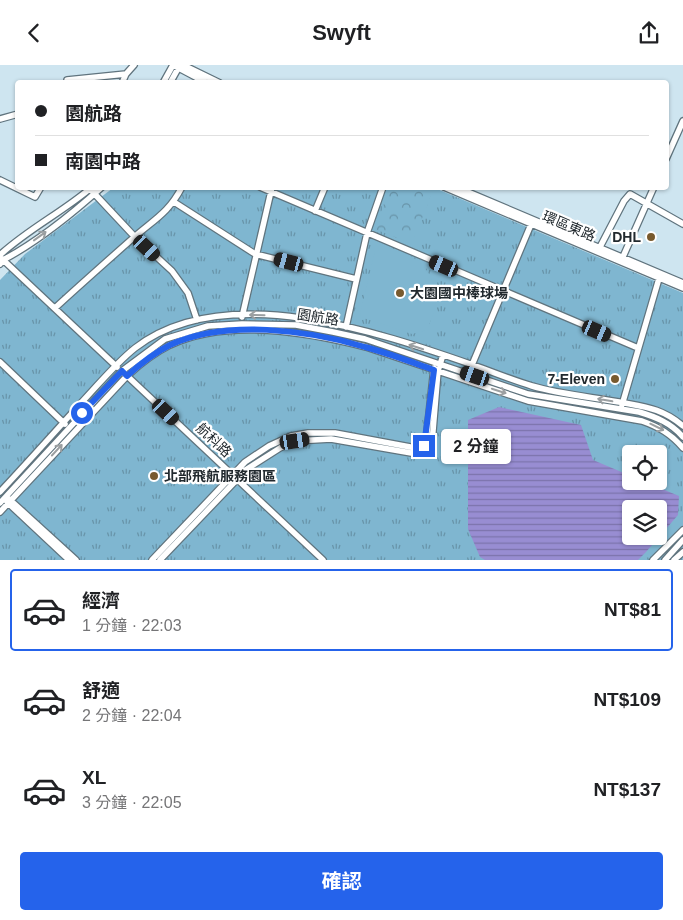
<!DOCTYPE html>
<html lang="zh-TW">
<meta charset="utf-8">
<style>
body{margin:0;font-family:Arial,"Noto Sans TC",sans-serif;background:#f6f6f6;color:#202124;height:100vh;display:flex;flex-direction:column;font-size:19px;white-space:nowrap}
*{box-sizing:border-box;margin:0}
p{font-size:16px;color:#757577}
.icon{flex:none;width:28px;height:28px;fill:none;stroke:currentColor;stroke-width:2;stroke-linecap:round;stroke-linejoin:round}
.map{position:relative;height:495px;overflow:hidden}
.drawer{display:flex;flex-direction:column;background:#fff;flex:1}
.drawer>*{flex:none}
.guide{position:absolute;left:15px;top:15px;width:654px;height:110px;border-radius:5px;box-shadow:0 1px 4px #0004;display:grid;align-content:center;height:110px;padding:0 20px;background:#fff}
.tools{position:absolute;left:622px;top:380px;display:grid;gap:10px}
.tools a{display:grid;place-items:center;width:45px;height:45px;border-radius:5px;background:#fff;box-shadow:0 1px 4px #0004;font-size:25px}
.end{position:absolute;width:22px;height:22px;margin:-11px;border:6px solid #2563eb;background:#fff;box-shadow:0 0 0 2px #fff}
.from{border-radius:50%}
.bubble{position:absolute;height:35px;border-radius:5px;background:#fff;box-shadow:0 1px 4px #0004;font-size:16px;font-weight:700;line-height:35px;text-align:center}
.car{position:absolute;width:15px;height:30px;margin:-15px -8px;border-radius:6px;box-shadow:0 0 4px 1px #0007;background:linear-gradient(#222 24%,#8ab4d8 0 40%,#222 0 76%,#8ab4d8 0 86%,#222 0)}
.guide b{display:flex;align-items:center;gap:18px;height:48px;font-size:19px}
.guide b+b{border-top:1px solid #e0e0e0}
.guide i{width:12px;height:12px;background:#202124}
ul{padding:9px 0 0;list-style:none}
li{display:flex;align-items:center;gap:15px;height:82px;margin:0 10px 8px;padding:0 10px;border:2px solid transparent;border-radius:5px}
li div{flex:1}
li b{display:block;font-size:19px}
li em{font-style:normal;font-weight:700}
li.selected{border-color:#2563eb}
li>.icon{width:45px;height:45px;stroke-width:1.5}
.action{display:flex;gap:10px;margin-top:auto;padding:10px 20px}
.action a{flex:1;height:58px;border-radius:5px;background:#2563eb;color:#fff;font-size:20px;font-weight:700;line-height:58px;text-align:center}
header{display:flex;justify-content:space-between;align-items:center;height:65px;padding:0 20px;background:#fff;font-size:22px;font-weight:700}
.map>svg:first-child{display:block}
.grass{fill:url(#grass-tufts);fill-rule:evenodd}
.park{fill:url(#park-crowns)}
.pitch{fill:#7fb6d0}
.water{fill:url(#water-rules);fill-rule:evenodd}
.lines{fill:none;stroke-linecap:round;stroke-linejoin:round}
.minor-casing{stroke:#60747e;stroke-width:8}
.minor{stroke:#fff;stroke-width:5.5}
.oneway{stroke:#9b9fa1}
.route{stroke:#2563eb;stroke-width:6}
.poi-dot{fill:#785a2e;stroke:#fff;stroke-width:2}
.labels{text-anchor:middle;dominant-baseline:central;stroke-width:4.5;stroke-linejoin:round;paint-order:stroke}
.street-label{font-size:14px;fill:#21292e;stroke:#fff}
.poi-label{font-size:14px;font-weight:bold;fill:#21292e;stroke:#fff;text-anchor:end}
</style>
<header><svg class="icon" aria-label="back" viewBox="0 0 24 24"><path d="M15 5l-7 7 7 7"/></svg>Swyft<svg class="icon" aria-label="share" viewBox="0 0 24 24"><path d="M12 15V3M7 8l5-5 5 5M5 13v7h14v-7"/></svg></header>
<div class="map">
<svg width="683" height="495" viewBox="0 0 683 495">
<defs>
<pattern id="grass-tufts" width="24" height="20" patternUnits="userSpaceOnUse" patternTransform="scale(1.25)"><rect width="24" height="20" fill="#7fb6d0"/><path d="M3 7l-1-3M5 7V3M7 7l1-3M15 17l-1-3M17 17v-4M19 17l1-3" fill="none" stroke="#6894a9"/></pattern>
<pattern id="park-crowns" width="20" height="18" patternUnits="userSpaceOnUse" patternTransform="scale(1.25)"><rect width="20" height="18" fill="#7fb6d0"/><path d="M2 6a3 3 0 1 1 6 0M12 15a3 3 0 1 1 6 0" fill="none" stroke="#6894a9"/></pattern>
<pattern id="water-rules" width="6" height="5" patternUnits="userSpaceOnUse" patternTransform="scale(1.25)"><rect width="6" height="5" fill="#988dd2"/><path d="M0 2.5h6" fill="none" stroke="#7c73ab"/></pattern>
</defs>
<rect width="100%" height="100%" fill="#cee5f0"/>
<!-- grass -->
<path class="grass" d="M113,123H435L683,228V495H0V215L25,189ZM631,389H659V416H631ZM631,444H659V471H631Z"/>
<!-- park -->
<path class="park" d="M390,122L434,123L412,179L375,164Z"/>
<!-- pitch -->
<path class="pitch" d="M375,186C384,186 393,185 402,188C426,194 439,219 435,243C433,250 430,258 427,265L412,269L361,252L360,249Z"/>
<!-- water -->
<path class="water" d="M499,342L581,360L593,395L631,411V416H643L679,431L678,450L646,487L638,495H485L480,492L468,464V355ZM631,444H659V471H631Z"/>
<g class="lines">
<!-- minor casing -->
<g class="minor-casing">
<path id="minor" d="M173,0L207,18
M183,0L220,18
M67,18V15L126,9
M122,18L126,9L134,0
M163,18L173,0
M170,18L180,0
M0,54L18,49
M666,94L683,56
M0,115L35,132L41,122
M260,122L638,283
M444,122L683,223
M456,122L683,218
M90,124L134,171L172,206L188,228L197,255
M174,137L255,189L356,214
M315,146L325,122
M600,182L624,136L630,129L683,159
M0,190C28,164 63,147 92,122
M0,192L117,302
M622,194L654,122
M0,199L3,195C39,176 72,149 102,122
M55,243C80,220 106,197 132,174C153,155 168,149 182,122
M242,252L272,122
M346,262L367,168L383,122
M0,297L65,359
M472,300L532,157
M124,308L323,495
M622,340L660,210
M0,427C27,398 54,368 81,338C98,320 115,299 135,283C225,214 378,267 473,300C493,307 512,315 532,321C559,329 591,332 619,337C645,342 662,343 683,361
M9,434L76,495
M7,437L69,495
M0,438L122,306L165,274L208,261L242,259L296,260L333,267L365,274L528,329L639,347C656,352 671,358 683,372
M0,447L127,311C140,299 154,288 170,280C228,253 307,267 366,282L528,336L642,356C659,362 671,369 683,383
M152,495L245,397L269,381L291,371L308,368H335L421,384L424,381L426,376L434,303
M160,495L247,404L280,383L295,376L331,374L417,389L427,387L432,378L438,306L443,290
M653,495L683,465
M665,495L683,475
M674,495L683,487"/>
</g>
<!-- minor -->
<use href="#minor" class="minor"/>
</g>
<!-- one-way arrows -->
<defs><path id="oneway-shaft" d="M-6 0H5M1.5-3L5.5 0L1.5 3" fill="none" stroke-width="1.6" stroke-linecap="round" stroke-linejoin="round" transform="scale(1.25)"/></defs>
<g class="oneway">
<use href="#oneway-shaft" transform="translate(40 171) rotate(-36)"/>
<use href="#oneway-shaft" transform="translate(257 250) rotate(-179)"/>
<use href="#oneway-shaft" transform="translate(416 282) rotate(-162)"/>
<use href="#oneway-shaft" transform="translate(499 326) rotate(18)"/>
<use href="#oneway-shaft" transform="translate(605 335) rotate(-170)"/>
<use href="#oneway-shaft" transform="translate(657 362) rotate(26)"/>
<use href="#oneway-shaft" transform="translate(57 385) rotate(-47)"/>
</g>
<g class="lines">
<!-- route -->
<path class="route" d="M82,348L122,306L127,311C140,299 154,288 170,280C226,254 308,265 365,282C388,288 411,297 434,305L424,381"/>
</g>
<!-- markers -->
<g class="poi-dot">
<circle cx="651" cy="172" r="5"/>
<circle cx="400" cy="228" r="5"/>
<circle cx="615" cy="314" r="5"/>
<circle cx="154" cy="411" r="5"/>
</g>
<g class="labels">
<!-- street labels -->
<g class="street-label">
<text transform="translate(569 161) rotate(23)">環區東路</text>
<text transform="translate(318 252) rotate(9)">園航路</text>
<text transform="translate(214 375) rotate(43)">航科路</text>
</g>
<!-- poi labels -->
<g class="poi-label">
<text x="641" y="172">DHL</text>
<text x="410" y="228" text-anchor="start">大園國中棒球場</text>
<text x="605" y="314">7-Eleven</text>
<text x="164" y="411" text-anchor="start">北部飛航服務園區</text>
</g>
</g>
</svg>
<div class="tools">
<a><svg class="icon" aria-label="locate" viewBox="0 0 24 24"><circle cx="12" cy="12" r="6"/><path d="M12 2v4M12 18v4M2 12h4M18 12h4"/></svg></a>
<a><svg class="icon" aria-label="layers" viewBox="0 0 24 24"><path d="M12 4l9 5-9 5-9-5zM3 14l9 5 9-5"/></svg></a>
</div>
<i class="end from" style="left:82px;top:348px"></i>
<i class="end" style="left:424px;top:381px"></i>
<div class="bubble" style="left:441px;top:364px;width:70px">2 分鐘</div>
<i class="car" style="left:147px;top:183px;rotate:133deg"></i>
<i class="car" style="left:289px;top:197px;rotate:285deg"></i>
<i class="car" style="left:444px;top:201px;rotate:293deg"></i>
<i class="car" style="left:597px;top:266px;rotate:113deg"></i>
<i class="car" style="left:475px;top:311px;rotate:289deg"></i>
<i class="car" style="left:166px;top:347px;rotate:133deg"></i>
<i class="car" style="left:295px;top:376px;rotate:81deg"></i>
<div class="guide">
<b><i class="from"></i>園航路</b>
<b><i></i>南園中路</b>
</div>
</div>
<section class="drawer">
<ul>
<li class="selected"><svg class="icon" aria-label="car" viewBox="0 0 24 24"><path d="M5 17H2v-5l4-1 3-4h7l3 4 3 1v5h-3M9 17h6M6 11h13"/><circle cx="7" cy="17" r="2"/><circle cx="17" cy="17" r="2"/></svg><div><b>經濟</b><p>1 分鐘 · 22:03</p></div><em>NT$81</em></li>
<li><svg class="icon" aria-label="car" viewBox="0 0 24 24"><path d="M5 17H2v-5l4-1 3-4h7l3 4 3 1v5h-3M9 17h6M6 11h13"/><circle cx="7" cy="17" r="2"/><circle cx="17" cy="17" r="2"/></svg><div><b>舒適</b><p>2 分鐘 · 22:04</p></div><em>NT$109</em></li>
<li><svg class="icon" aria-label="car" viewBox="0 0 24 24"><path d="M5 17H2v-5l4-1 3-4h7l3 4 3 1v5h-3M9 17h6M6 11h13"/><circle cx="7" cy="17" r="2"/><circle cx="17" cy="17" r="2"/></svg><div><b>XL</b><p>3 分鐘 · 22:05</p></div><em>NT$137</em></li>
</ul>
<div class="action"><a>確認</a></div>
</section>
